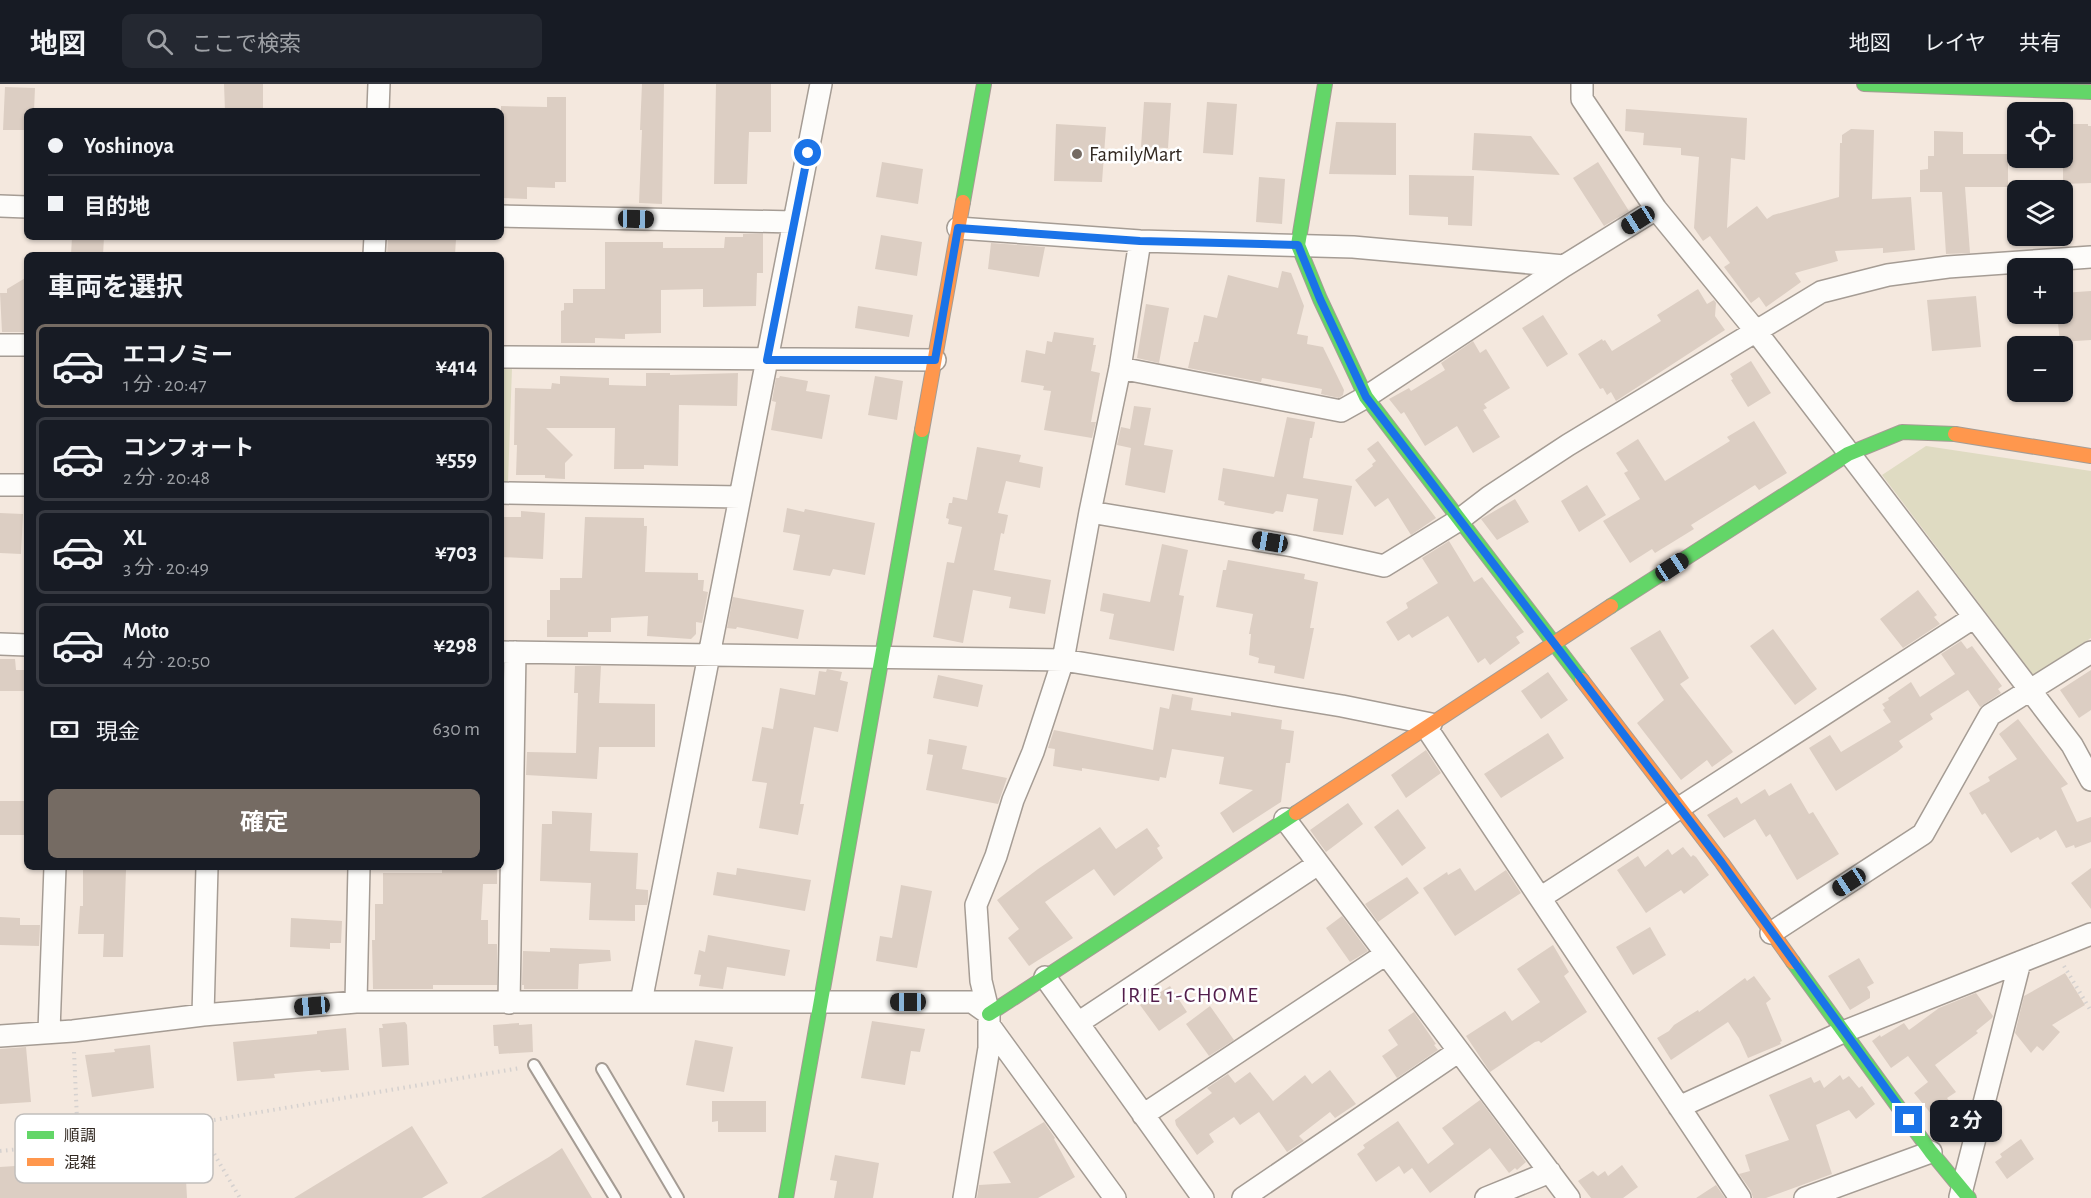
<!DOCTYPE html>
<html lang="ja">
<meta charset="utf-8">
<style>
body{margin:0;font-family:"Alegreya Sans","Noto Sans JP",sans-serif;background:#242831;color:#f1f3f6;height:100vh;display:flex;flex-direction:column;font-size:22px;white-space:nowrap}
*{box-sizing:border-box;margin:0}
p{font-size:20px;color:#9ea1a6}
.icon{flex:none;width:33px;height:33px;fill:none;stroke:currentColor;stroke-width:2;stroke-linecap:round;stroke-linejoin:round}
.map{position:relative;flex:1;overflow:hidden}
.drawer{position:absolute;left:24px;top:168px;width:480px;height:618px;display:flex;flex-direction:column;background:#171b24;border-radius:9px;box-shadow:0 2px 4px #0004}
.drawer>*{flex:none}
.top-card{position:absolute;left:24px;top:24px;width:480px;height:132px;border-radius:9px;box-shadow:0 2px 4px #0004;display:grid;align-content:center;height:132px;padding:0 24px;background:#171b24}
.tools{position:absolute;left:2007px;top:18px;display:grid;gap:12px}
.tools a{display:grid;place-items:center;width:66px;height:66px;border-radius:9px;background:#171b24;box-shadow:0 2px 4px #0004;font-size:30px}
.end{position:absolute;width:27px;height:27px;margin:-14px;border:8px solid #1a73e8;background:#fff;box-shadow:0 0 0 3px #fff}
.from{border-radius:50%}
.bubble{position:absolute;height:42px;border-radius:9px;background:#171b24;box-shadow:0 2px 4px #0004;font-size:20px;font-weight:700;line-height:42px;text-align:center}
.car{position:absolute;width:18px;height:36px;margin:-18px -9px;border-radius:8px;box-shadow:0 0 4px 2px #0007;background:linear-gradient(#222 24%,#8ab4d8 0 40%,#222 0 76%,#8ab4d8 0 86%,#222 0)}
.top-card b{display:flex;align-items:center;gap:21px;height:57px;font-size:22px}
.top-card b+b{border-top:2px solid #363941}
.top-card i{width:15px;height:15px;background:#f1f3f6}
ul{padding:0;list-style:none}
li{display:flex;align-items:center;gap:18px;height:84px;margin:0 12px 9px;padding:0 12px;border:3px solid #363941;border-radius:9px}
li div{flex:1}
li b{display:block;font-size:22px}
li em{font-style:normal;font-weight:700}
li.selected{border-color:#756b63}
li>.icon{width:54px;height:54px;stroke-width:1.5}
h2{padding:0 24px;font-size:27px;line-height:72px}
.pay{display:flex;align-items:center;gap:15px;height:66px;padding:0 24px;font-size:22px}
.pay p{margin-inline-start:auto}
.button{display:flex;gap:12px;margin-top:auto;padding:12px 24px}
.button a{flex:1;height:69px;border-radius:9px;background:#756b63;color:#fff;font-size:24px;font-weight:700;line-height:69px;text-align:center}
header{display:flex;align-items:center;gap:36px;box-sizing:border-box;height:84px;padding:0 30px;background:#171b24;border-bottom:2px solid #363941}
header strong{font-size:28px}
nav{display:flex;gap:33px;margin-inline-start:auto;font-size:21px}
.search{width:420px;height:54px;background:#242831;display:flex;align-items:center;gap:15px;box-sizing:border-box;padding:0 21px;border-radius:9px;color:#9ea1a6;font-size:22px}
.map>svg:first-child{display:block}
.green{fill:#dfdbc2}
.building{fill:#dccec3}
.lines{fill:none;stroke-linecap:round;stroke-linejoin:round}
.lane-casing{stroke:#a59c94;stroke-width:14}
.street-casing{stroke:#a59c94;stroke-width:24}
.fast-casing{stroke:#a59c94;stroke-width:16}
.slow-casing{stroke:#a59c94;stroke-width:16}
.path{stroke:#d5d1cf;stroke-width:4;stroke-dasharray:1.5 4.5;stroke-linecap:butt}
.lane{stroke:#fdfcfa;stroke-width:10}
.street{stroke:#fdfcfa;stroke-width:21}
.fast{stroke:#63d668;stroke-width:14}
.slow{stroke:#ff974d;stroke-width:14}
.route{stroke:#1a73e8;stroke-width:8}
.poi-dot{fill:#756b63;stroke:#fff;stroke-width:2}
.labels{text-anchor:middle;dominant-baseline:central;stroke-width:5;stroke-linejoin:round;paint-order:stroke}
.poi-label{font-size:21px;fill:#312821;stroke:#fff;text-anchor:start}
.neighbourhood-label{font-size:22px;letter-spacing:1.5px;fill:#531e4c;stroke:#fff}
.key{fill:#fff;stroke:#c1bebc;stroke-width:1.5}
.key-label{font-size:16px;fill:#312821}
</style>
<header>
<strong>地図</strong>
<div class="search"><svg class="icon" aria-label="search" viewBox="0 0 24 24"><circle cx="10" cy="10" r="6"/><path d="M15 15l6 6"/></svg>ここで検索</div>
<nav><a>地図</a><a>レイヤ</a><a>共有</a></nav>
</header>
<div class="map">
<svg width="2091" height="1114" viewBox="0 0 2091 1114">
<rect width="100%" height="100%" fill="#f4e8de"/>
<!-- green -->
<path class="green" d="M501,284H512L508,398H501Z
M1926,362L2091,387V554L2034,592L1882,391Z"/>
<!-- building -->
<path class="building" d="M224,0H263V27H225Z
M642,0H664L662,120L639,119L642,46H640Z
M716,0H771V48H749L747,100H714Z
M5,3L35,4L34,27H27V46H3Z
M547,13H566V98H555V104L527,103V115L501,114V22L547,23Z
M1144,18L1171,19L1168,64L1141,63Z
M1207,18L1237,20L1233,71L1203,69Z
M1626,25L1747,34L1745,76L1731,74L1727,144L1757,122L1767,135L1773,131L1839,113L1840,59H1842V51L1851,45L1874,46L1872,115L1911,113L1915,166L1883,169V164L1835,167L1838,177L1795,189L1801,198L1766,223L1759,213L1751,219L1724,183L1730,179L1710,152L1703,157L1694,144L1699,73L1681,71V64L1643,61L1644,49L1625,47Z
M1336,38L1396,39V91L1329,90Z
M1056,40L1106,43L1102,98L1054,97Z
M2063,40H2088V42H2091V99L2063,100Z
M1934,47L1963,48V70H2008V103H1965L1970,169L1946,170L1942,108H1920V86L1928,85V72H1934Z
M1474,49L1531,52L1560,91L1472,86Z
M882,78L923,85L918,120L876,113Z
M1598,78L1629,127L1604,142L1573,94Z
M1409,91L1474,92L1472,142L1448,141V133L1409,131Z
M1259,93L1285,95L1282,140L1256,138Z
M743,150H763V189H757L756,222L703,223V205L661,206V249L625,250V255L595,254V259H561V227L564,226V219H573V205H605V158H663V164H724L725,153H743Z
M881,151L922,158L917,192L875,185Z
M72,153H104L103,171H71Z
M388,153L456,155L455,171H387Z
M991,159L1045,163L1039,193L988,185Z
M1282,187L1291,189L1304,222L1297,250L1308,252L1307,260L1323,263L1344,306L1343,311L1339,314L1321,310L1322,305L1262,294L1261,298L1188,284L1194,258H1198L1204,231L1217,234L1228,191L1278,204Z
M27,193V248H2L0,209H7V205Z
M1698,205L1707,220L1714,216L1716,219L1715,232L1725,246L1616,317L1611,308L1607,311L1603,304L1600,305L1578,270L1602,255L1603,257L1605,256L1612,267L1661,237L1657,231Z
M2091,207V256L2060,258L2057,230H2062V209Z
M1976,212L1981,263L1932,267L1927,216Z
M1146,220L1169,224L1159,279L1137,274Z
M858,222L913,231L909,253L855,244Z
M1543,231L1568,270L1547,283L1522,244Z
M1054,248L1094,254L1093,261H1096L1091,287L1100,289L1091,338H1096L1092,354L1044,346L1051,307L1043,306L1044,302L1021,298L1026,266L1045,270L1047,257L1052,258Z
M1473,257L1480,269L1486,265L1510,304L1484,320L1487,324L1483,326L1500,353L1473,369L1457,342L1425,362L1404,328L1401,330L1389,315L1409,304L1411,307L1445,286L1441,279Z
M1751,277L1771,309L1748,323L1731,296L1733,295L1730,290Z
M646,289H670V291L738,289L737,322L679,321L678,382L644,381V385H614L615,344H546L573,371L565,379V395L545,394V391H516L517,361H514L515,304L551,305L552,299L560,300V292L609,294V301L646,302Z
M780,292L808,297L806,307L830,311L822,355L771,346L776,318L772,317L776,294H779Z
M875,292L903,297L897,336L868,331Z
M1134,322L1151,324L1144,361L1173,366L1165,409L1125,401L1131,364L1117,361L1121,343L1130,345Z
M1287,333L1315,338L1312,354H1310L1303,394L1352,402L1343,451L1313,447L1318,415L1287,410L1283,428L1276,427L1273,430L1224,421L1225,418L1218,416L1223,384L1274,393Z
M1754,337L1787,389L1759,406L1755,401L1691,441L1694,445L1655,469L1652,465L1630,479L1603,437L1640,415L1624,389L1628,387L1616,369L1638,355L1665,397L1730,357L1727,353Z
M1378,357L1436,434L1411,451L1388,414L1375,423L1355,396L1373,382L1372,380L1376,377L1367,365Z
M977,363L1021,371L1019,378L1043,383L1040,404L1006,397L998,429L1008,431L1004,450L1001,449L994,486L1051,496L1045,530L1009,524L1011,513L973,506L963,559L933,553L947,478L954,479L962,443L948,440L949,435L946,434L949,419H952L953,413L967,416Z
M1587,401L1606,431L1579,448L1561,417Z
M1515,415L1529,438L1497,456L1481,435Z
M787,424L804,428L805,425L875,439L865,491L833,485L830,492L793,486L800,451L783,448Z
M521,427L545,429L543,475L501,473V433H521Z
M0,429L23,430L21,470L0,469Z
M585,433L644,434V442H647L645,488L698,489V496H704L703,507L708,508L702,539L696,538V550L691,555L647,552L648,532L611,534V548H588V553H547V536H550V506H560V494H582Z
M1449,457L1474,498L1482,493L1524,548L1516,553L1520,559L1490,581L1485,574L1478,579L1448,532L1412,554L1409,550L1398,557L1386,538L1408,524L1406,519L1438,499L1422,474Z
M1162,460L1188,466L1179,511L1184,512L1174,567L1109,555L1114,530L1100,527L1103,509L1150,518Z
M1228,476L1305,490L1304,495L1318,498L1310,544H1314L1304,595L1274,589L1275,582L1258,579L1259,574L1249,571L1251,550H1249L1253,530L1216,523L1223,486H1226Z
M1918,506L1937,531L1934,533L1940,540L1903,564L1880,535Z
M733,513L804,526L798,555L737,543L736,545L727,544Z
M1773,545L1817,605L1795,621L1750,562Z
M1660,546L1689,594L1680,600L1733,668L1712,683L1707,676L1681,696L1637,639L1664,616L1630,564Z
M1961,557L1967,565L1972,562L2002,602L1998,605L2001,609L1980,623L1968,606L1930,630L1933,635L1899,657L1903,663L1897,668L1836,707L1809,664L1830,651L1841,668L1891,638L1883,626L1885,624L1882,620L1889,616L1888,614L1911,598L1920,613L1955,590L1941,570Z
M0,575H15L16,586H27V607H0Z
M575,582H601L599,619L655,620V663H599L597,695L526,691L527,668L576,669L578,609H574Z
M827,585L842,588L840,596L848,598L838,648L814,643L800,720H804L798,751L759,744L767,699L752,697L762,643L773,645L780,604L815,611L819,587L826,588Z
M2091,586V626L2079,634L2060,606Z
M1548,588L1568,616L1541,635L1521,607Z
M938,591L983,601L978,623L933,614Z
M1172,610L1193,614L1191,626L1231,632V628L1282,636L1281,645L1294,647L1290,679H1286L1281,718L1233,749L1220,729L1253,706L1219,700L1224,673L1172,665L1166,694L1160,693L1159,697L1082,684V687L1053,682L1055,665L1048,664L1054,646L1153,666L1160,623L1169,625Z
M2018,635L2068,700L2061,704L2077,738L2091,733V758L2075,764L2074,761L2066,764L2056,746L2040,756L2038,753L2011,769L1985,729L1982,731L1969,709L1990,697L1988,693L2017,675L1999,650Z
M1548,649L1564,674L1501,714L1484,690Z
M929,655L967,662L962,685L1007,694L998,720L926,706L933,671L927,670Z
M1426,666L1441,689L1406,714L1391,691Z
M1791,699L1809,730L1813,728L1839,770L1797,796L1770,750L1766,753L1755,735L1724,754L1707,731L1737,713L1741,720L1765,705L1769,712Z
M0,717H25L24,751H0Z
M1348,719L1363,740L1326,768L1310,746Z
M1398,725L1426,764L1402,782L1374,743Z
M552,727L592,729L590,767L638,769L636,805L648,806V817L647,821H635V837L589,836L591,799L540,797L542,740H552Z
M1100,743L1116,765L1147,744L1160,762L1157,764L1163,774L1114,812L1094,785L1045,818L1073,854L1029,882L1008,854L1019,845L997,816L1038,785Z
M1683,763L1691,773L1693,771L1696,773L1709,791L1684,810L1681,806L1646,829L1617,786L1638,772L1645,783L1668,765L1672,771Z
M442,783L497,784V800H483L481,836H488V860H497V901H433V905H373L372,856H375V820H383V789H442Z
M83,784L126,786L123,873H103L104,850H78L80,822H83Z
M737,784L811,796L805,827L713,811L717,788L736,791Z
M1460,784L1475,807L1506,786L1521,809L1455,852L1423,804L1447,788L1448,791Z
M2091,784V825L2071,799Z
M1407,793L1419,809L1378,838L1365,820Z
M901,801L932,807L917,884L876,877L880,852L892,854Z
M1342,832L1368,867L1350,878L1326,844Z
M0,833L20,834V841H40L39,862L0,861Z
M291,834L342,837L341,859H330V865L290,863Z
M1650,843L1666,871L1633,891L1616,863Z
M708,851L790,866L785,892L727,883L723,905L699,902L701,891L694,890L699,866L705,868Z
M1553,861L1569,888L1564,892L1587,928L1541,959L1539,957L1535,958L1490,988L1466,952L1505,927L1512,937L1540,918L1517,885Z
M550,864L610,866L611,877L579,880L578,905H524V901H522L523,867L550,868Z
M1859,874L1874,899L1867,903L1870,908V914L1850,926L1828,892Z
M2065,889L2085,921L2052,941L2060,948L2043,967L2037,962L2031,969L2015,949L2024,912Z
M1754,892L1771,915L1766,919L1782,957L1780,958L1781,960L1748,974L1739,954L1728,938L1671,976L1657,954L1669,947L1674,941L1698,926L1699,928L1745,894L1747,897Z
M1170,902L1187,928L1159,947L1140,921Z
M1976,909L1993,932L1992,934L1976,947L1978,949L1935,981L1956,1008L1947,1014L1950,1018L1932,1031L1914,1009L1928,998L1908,972L1891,984L1872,957L1880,951L1881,953L1904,939L1909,946L1939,924Z
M1210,922L1234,956L1209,972L1186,940Z
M1414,928L1436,960L1434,961L1438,966L1397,994L1382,972L1398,961L1388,946Z
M872,937L925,945L920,968L911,967L905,1001L861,994Z
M405,938L407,941L409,981L382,983L379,944H383L382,940Z
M519,939V941L532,940L533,968L499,970L498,962H494L493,941Z
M346,944L349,986L321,988L320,986L274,990L275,994L237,997L233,958L317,950V947Z
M695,956L733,963L724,1008L686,1001Z
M150,961L154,1004L92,1013L85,971L115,968L114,965Z
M26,963L31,1018L0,1020V965Z
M1330,986L1356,1020L1335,1034L1330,1028L1299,1052L1304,1057L1287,1068L1259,1028L1240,1041L1234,1033L1209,1050L1214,1058L1197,1071L1176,1041L1175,1036L1212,1009L1207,1004L1228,990L1235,999L1250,988L1273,1017L1305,991L1312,1000Z
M1840,991L1843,996L1849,992L1859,1004L1862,1002L1875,1020L1856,1035L1849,1026L1816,1041L1832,1090L1766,1114H1753L1751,1107L1739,1090L1750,1087L1745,1071L1789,1056L1769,1011L1811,993L1814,999L1820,996L1824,1004Z
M1480,1016L1526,1078L1517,1086L1515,1084L1509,1089L1490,1064L1430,1109L1412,1084L1404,1090L1399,1082L1376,1098L1357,1070L1365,1064L1363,1061L1398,1037L1428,1080L1454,1060L1442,1044Z
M712,1017H766V1048H718V1037L712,1038Z
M1044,1038L1055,1054L1054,1055L1075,1093L1038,1114H977L979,1101L1011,1099L993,1068Z
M141,1041L144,1066L176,1047L184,1060L187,1114H0V1083L30,1081V1086L86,1083L85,1072L118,1070L115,1044Z
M412,1042L448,1099L422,1114H294Z
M2021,1055L2034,1075L2007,1095L1995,1078L2002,1073L2000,1070Z
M562,1064L592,1114H481L549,1073Z
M835,1071L879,1079L873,1114H834L837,1097L830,1096Z
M1622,1081L1638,1103L1623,1114H1591L1578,1097L1593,1087L1598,1092L1605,1087L1608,1092Z
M1716,1101L1725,1114H1696Z"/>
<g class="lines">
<!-- lane casing -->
<g class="lane-casing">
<path id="lane" d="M534,981L615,1114
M602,985L678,1114"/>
</g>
<!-- street casing -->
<g class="street-casing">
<path id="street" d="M1582,0V15L1656,125L1755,246L2072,661L2091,696
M378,27L379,0
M0,122L27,123
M501,132L794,138
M958,144L1140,157L1353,163L1564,182L1656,125
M374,171L375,153
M0,261H27
M501,273L935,276
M1120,284L1341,327L1366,313L1564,182
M0,401H27
M501,409L740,413
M1090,428L1293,462L1384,482L1459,436L1489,413L1568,361L1821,208L1888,191L1948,183L2091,173
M0,560L27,561
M501,568L1063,576L1342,622L1431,640
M1426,643L1740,1114
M1285,735L1569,1114
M1540,814L1973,534
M1771,849L1923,750L1990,631L2091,568
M1045,893L1203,1114
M356,918L359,783
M641,918L821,0
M509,919L515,568
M203,931L207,783
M1078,939L1318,780
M989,941L1115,1114
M49,947L55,783
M0,952L73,947L203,931L356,918H972L989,930
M1679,1023L1843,948L2091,850
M1143,1031L1386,870
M1960,1113L2020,878
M964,1114L989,964V930L981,897L976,821L996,772L1013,716L1033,668L1063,576L1090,428L1120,284L1140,157
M1243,1114L1459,967
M1486,1114L1550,1088
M1805,1114L1931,1068"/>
</g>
<!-- fast casing -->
<g class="fast-casing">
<path id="fast" d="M1325,0L1298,161L1320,215L1366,313L1582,596
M1864,0L2091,8
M963,118L984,0
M1611,522L1848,370L1902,348L1955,350
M1793,878L1931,1068L1969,1114
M989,930L1296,729
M786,1114L922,346"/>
</g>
<!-- slow casing -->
<g class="slow-casing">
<path id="slow" d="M922,346L963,118
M1955,350L2091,372
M1582,596L1722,779L1793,878
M1296,729L1611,522"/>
</g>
<!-- path -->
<path class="path" d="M2064,882L2091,927
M196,1039L240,1114
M78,1059L520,984
M0,1067L78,1059L74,967"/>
<!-- lane -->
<use href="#lane" class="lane"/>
<!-- street -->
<use href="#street" class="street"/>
<!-- fast -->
<use href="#fast" class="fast"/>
<!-- slow -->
<use href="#slow" class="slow"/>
</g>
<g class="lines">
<!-- route -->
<path class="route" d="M808,69L767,276H935L958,144L1140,157L1298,161L1320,215L1366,313L1722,779L1909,1036"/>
</g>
<!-- markers -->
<circle class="poi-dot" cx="1077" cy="70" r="6"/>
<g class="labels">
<!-- poi labels -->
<g class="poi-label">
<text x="1089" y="70">FamilyMart</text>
</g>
<!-- neighbourhood labels -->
<g class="neighbourhood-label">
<text x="1190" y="911">IRIE 1-CHOME</text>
</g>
</g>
<!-- legend -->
<rect x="15" y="1030" width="198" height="69" rx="9" class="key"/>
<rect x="27" y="1047" width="27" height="8" fill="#63d668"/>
<rect x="27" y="1074" width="27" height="8" fill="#ff974d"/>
<g class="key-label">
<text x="64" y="1057">順調</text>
<text x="64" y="1084">混雑</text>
</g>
</svg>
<div class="tools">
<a><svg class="icon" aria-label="locate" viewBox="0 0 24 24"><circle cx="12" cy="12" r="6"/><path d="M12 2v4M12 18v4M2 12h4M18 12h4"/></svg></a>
<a><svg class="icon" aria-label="layers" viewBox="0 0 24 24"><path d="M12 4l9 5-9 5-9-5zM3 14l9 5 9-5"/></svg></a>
<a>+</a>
<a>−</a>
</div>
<i class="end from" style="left:808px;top:69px"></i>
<i class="end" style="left:1909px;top:1036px"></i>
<div class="bubble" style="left:1930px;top:1016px;width:72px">2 分</div>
<i class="car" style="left:636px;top:135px;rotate:91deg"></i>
<i class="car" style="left:1638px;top:136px;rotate:238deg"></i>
<i class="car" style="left:1270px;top:458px;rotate:280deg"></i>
<i class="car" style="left:1672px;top:483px;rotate:57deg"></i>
<i class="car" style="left:1849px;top:798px;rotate:237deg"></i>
<i class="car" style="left:908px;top:918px;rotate:270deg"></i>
<i class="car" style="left:312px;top:922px;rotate:265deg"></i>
<div class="top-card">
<b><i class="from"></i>Yoshinoya</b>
<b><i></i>目的地</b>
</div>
<section class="drawer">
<h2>車両を選択</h2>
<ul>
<li class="selected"><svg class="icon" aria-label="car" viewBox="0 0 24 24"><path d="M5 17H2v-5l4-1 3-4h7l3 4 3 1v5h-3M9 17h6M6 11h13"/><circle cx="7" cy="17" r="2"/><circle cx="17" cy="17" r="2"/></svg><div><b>エコノミー</b><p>1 分 · 20:47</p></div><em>¥414</em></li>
<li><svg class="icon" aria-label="car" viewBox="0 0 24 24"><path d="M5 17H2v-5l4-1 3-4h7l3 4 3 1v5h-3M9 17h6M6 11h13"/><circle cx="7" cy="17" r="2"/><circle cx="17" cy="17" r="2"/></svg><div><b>コンフォート</b><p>2 分 · 20:48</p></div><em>¥559</em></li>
<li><svg class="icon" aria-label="car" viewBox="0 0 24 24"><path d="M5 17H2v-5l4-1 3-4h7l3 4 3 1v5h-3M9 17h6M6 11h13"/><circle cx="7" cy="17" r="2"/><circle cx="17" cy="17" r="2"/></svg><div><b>XL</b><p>3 分 · 20:49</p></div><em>¥703</em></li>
<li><svg class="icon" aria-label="car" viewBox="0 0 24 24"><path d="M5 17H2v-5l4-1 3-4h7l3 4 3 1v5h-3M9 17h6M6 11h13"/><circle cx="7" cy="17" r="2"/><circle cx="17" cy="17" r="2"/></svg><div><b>Moto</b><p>4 分 · 20:50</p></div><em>¥298</em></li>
</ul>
<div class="pay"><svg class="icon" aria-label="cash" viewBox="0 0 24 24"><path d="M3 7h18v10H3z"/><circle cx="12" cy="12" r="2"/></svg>現金<p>630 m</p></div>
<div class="button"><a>確定</a></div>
</section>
</div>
